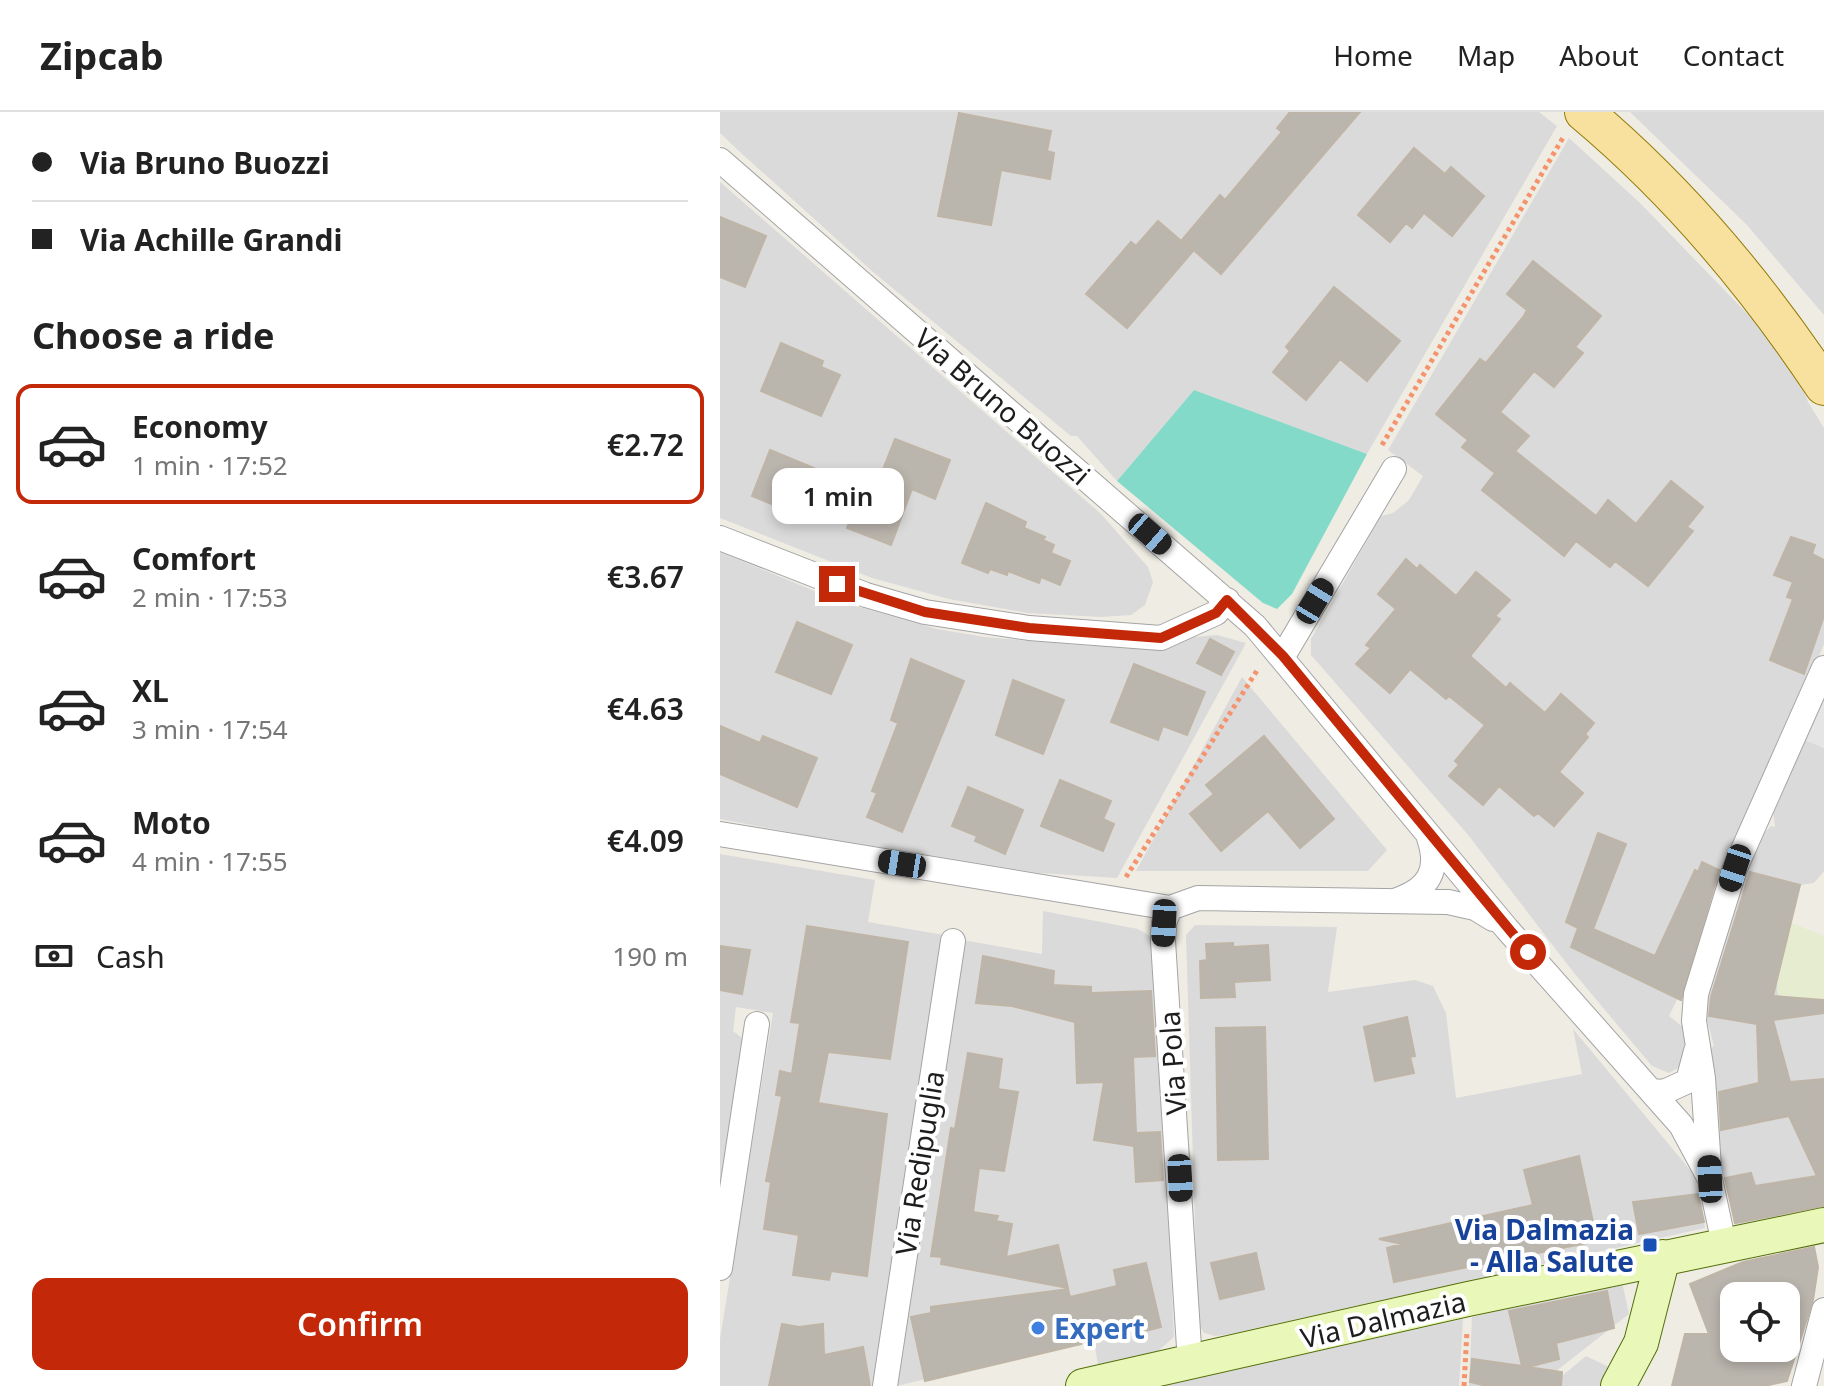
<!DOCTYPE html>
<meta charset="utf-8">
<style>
body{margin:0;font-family:"Noto Sans",sans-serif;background:#f6f6f6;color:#222;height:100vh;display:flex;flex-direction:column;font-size:30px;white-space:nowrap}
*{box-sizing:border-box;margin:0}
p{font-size:26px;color:#767676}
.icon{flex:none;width:44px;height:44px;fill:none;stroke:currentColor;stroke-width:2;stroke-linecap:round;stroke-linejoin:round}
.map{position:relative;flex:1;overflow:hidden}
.panel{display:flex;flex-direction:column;background:#fff;width:720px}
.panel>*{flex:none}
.guide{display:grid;align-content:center;height:176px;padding:0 32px;background:#fff}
.tools{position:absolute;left:1000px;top:1170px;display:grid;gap:16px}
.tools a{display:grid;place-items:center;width:80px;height:80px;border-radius:16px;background:#fff;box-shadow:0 4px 12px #0003;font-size:40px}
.end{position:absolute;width:36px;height:36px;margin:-18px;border:10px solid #c32808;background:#fff;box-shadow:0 0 0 4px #fff}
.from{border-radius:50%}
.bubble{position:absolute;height:56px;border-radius:16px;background:#fff;box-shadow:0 4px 12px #0003;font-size:26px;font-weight:600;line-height:56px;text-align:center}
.car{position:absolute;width:24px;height:48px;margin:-24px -12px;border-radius:10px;box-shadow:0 0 6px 2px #0007;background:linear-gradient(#222 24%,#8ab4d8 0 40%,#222 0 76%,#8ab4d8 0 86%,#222 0)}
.guide b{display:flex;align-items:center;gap:28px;height:76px;font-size:30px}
.guide b+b{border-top:2px solid #e0e0e0}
.guide i{width:20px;height:20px;background:#222}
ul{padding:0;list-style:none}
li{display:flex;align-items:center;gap:24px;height:120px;margin:0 16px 12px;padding:0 16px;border:4px solid transparent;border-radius:16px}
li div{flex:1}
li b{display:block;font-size:30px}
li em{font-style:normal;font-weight:600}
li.current{border-color:#c32808}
li>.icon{width:72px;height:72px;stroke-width:1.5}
h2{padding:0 32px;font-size:36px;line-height:96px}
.pay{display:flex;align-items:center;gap:20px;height:88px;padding:0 32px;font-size:30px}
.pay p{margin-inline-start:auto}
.cta{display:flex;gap:16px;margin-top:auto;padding:16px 32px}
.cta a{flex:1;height:92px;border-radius:16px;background:#c32808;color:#fff;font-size:32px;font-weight:600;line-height:92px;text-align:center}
header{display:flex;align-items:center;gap:48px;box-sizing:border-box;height:112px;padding:0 40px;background:#fff;border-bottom:2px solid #e0e0e0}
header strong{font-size:38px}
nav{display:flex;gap:44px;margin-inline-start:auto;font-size:28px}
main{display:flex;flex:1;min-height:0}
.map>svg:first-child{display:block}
.residential{fill:#dbdada}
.farmland{fill:#e5eccf}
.pitch{fill:#84dac8}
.parking{fill:#e5e5e5}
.building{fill:#bab5ad;stroke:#bfb5a6;stroke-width:2;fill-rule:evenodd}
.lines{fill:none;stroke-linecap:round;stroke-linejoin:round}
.street-casing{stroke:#a4a4a4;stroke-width:26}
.secondary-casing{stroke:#526f09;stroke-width:36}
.primary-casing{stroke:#917b06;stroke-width:40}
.path{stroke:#f4936e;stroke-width:5;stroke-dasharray:4 4;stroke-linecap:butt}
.street{stroke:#fff;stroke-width:24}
.secondary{stroke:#e9f7b8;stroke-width:34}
.primary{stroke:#f8e19e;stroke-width:38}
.route{stroke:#c32808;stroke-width:10}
.transit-dot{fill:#1a4fb4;stroke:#fff;stroke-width:3}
.shop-dot{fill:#3f7fe0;stroke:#fff;stroke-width:3}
.labels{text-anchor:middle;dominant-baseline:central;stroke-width:8;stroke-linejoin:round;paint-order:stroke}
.street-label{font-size:28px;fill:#1d1d1d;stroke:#fff}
.transit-label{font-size:28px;font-weight:bold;fill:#164399;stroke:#fff;text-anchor:end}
.shop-label{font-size:28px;font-weight:bold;fill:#366cbe;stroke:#fff;text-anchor:start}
</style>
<header>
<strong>Zipcab</strong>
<nav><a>Home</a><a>Map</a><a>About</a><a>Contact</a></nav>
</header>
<main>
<section class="panel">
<div class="guide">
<b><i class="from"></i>Via Bruno Buozzi</b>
<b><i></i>Via Achille Grandi</b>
</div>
<h2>Choose a ride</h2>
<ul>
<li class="current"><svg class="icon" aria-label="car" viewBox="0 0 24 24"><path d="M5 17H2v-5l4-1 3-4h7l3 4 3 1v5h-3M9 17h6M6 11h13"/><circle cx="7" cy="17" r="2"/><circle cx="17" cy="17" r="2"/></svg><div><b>Economy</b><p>1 min · 17:52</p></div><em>€2.72</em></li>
<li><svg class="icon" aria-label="car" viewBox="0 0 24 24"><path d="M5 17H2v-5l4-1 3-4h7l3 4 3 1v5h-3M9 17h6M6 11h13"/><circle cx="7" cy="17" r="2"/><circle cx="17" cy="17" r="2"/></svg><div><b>Comfort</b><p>2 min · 17:53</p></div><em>€3.67</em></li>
<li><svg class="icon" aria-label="car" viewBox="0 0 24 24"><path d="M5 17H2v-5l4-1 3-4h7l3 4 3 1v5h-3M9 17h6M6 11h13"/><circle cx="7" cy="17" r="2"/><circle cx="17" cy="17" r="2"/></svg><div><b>XL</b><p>3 min · 17:54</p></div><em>€4.63</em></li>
<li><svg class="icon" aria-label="car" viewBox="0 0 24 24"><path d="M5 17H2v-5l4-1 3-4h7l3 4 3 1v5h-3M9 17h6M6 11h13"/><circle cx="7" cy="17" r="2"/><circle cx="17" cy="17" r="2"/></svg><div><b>Moto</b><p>4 min · 17:55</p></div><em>€4.09</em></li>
</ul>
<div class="pay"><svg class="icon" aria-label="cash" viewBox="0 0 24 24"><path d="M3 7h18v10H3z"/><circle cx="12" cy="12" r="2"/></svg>Cash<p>190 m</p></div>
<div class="cta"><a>Confirm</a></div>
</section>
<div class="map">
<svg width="1104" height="1274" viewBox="0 0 1104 1274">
<rect width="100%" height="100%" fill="#eeece3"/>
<!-- residential -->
<path class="residential" d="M0,0H819L837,14L647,342L474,278L397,369L357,324H351L152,159L20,40L0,21Z
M910,0H1104V203L1027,113Z
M849,26L920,91L1073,249L1088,290L1104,316V532L1017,735L989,821L949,904L963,915L967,943L965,952L949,961L932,954L854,861L749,724L591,543V527L661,404L673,401L689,388L703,364L668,338Z
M0,70L381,402L428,455L433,470L425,493L411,503L380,505L308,501L229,487L152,466L0,406Z
M0,440L121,490L217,517L264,525L371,534L497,523L526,531L397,766L319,761L85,723L0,707Z
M522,565L667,738L648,759H416Z
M1085,628L1104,636V759L1094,771L1080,773L1057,868L1058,883L1104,888V1098L1016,1117L1002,1059L995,999L990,936L994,934L986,904L988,881L1035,731L1051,714L1055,715L1053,699Z
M0,742L155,768L148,810L224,823L154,1274H0V1227L53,901L16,895L13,919L23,927L0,1074Z
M323,799L418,817L436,828L454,1225L438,1239L378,1253L374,1229L176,1274L243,828L322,842Z
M475,813L617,815L608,880L695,868L713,874L726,901L736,986L862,962L853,917L976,1065L985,1116L510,1222L495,1224L484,1221L478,1211L466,823Z
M902,1170L909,1202L817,1274H749L752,1205Z
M743,1207L739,1274H443L459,1270Z
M866,1244L893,1257L885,1274H830Z"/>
<!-- farmland -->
<path class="farmland" d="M1071,811L1104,824V888L1058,883L1057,868Z"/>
<!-- pitch -->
<path class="pitch" d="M474,278L647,342L572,482L557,497L543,491L397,369Z"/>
<!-- parking -->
<path class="parking" d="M1104,584V636L1085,628Z"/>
<!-- building -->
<path class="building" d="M570,0H640L501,162L462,128L500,83L505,88L562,20L557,16Z
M239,1L331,19L327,39L334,41L330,67L281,58L271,113L218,104Z
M694,36L725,62L731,55L764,84L732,124L704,101L692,116L686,111L670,130L638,103Z
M0,105L46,124L25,175L0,165Z
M438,109L473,139L407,216L366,182L411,130L416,134Z
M813,149L881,204L855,235L863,241L834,275L814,259L780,300L809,324L795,339L876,404L888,388L916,412L951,369L983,395L967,415L973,419L928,474L895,449L890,455L856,429L844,444L762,378L775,361L742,335L748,328L716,302L760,247L766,251L804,204L807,198L787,182Z
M614,175L680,229L647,269L620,247L586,288L553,260L570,239L566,235Z
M61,231L103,249L101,255L120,263L101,304L41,279Z
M175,327L230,348L215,387L192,377L171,433L127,416L149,360L160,365Z
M50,338L94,356L76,402L32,384Z
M266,391L306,410L304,416L325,425L323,428L334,433L331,441L350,449L340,473L321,465L319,471L288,459L287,463L270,457L268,461L242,451Z
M1071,425L1095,433L1092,442L1104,448V504L1084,562L1050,548L1073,487L1067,485L1073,470L1054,463Z
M686,447L697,457L700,453L736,484L756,460L790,488L775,504L780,507L750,544L786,576L790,571L825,601L841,582L874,611L865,622L868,625L839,660L863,681L834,714L818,701L814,704L779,674L763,693L729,664L739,653L735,649L765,613L729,584L726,587L690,557L670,581L636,552L651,536L646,533L676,497L658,482Z
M77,510L132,533L111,582L56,560Z
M490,527L514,540L501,563L477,551Z
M191,547L244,569L182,720L147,705L157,681L152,679L178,611L171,608Z
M414,552L485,580L467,623L443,614L438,628L391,610Z
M293,568L344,588L323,642L276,623Z
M0,614L40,631L43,624L97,646L77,695L0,662Z
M544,624L614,707L580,736L548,699L501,739L470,702L494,682L486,673Z
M340,668L391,689L383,707L394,712L383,739L321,714Z
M248,675L303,698L285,742L255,729L257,724L232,714Z
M878,721L906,732L873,817L935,844L975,758L978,760L982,750L999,758L961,888L851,835L858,816L846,810Z
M1030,760L1080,773L1053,884L1104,888V901L1053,908L1070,970L1104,967V1094L1015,1111L1005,1066L1031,1061L1035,1074L1097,1064L1069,1004L1001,1018L999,980L1039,971L1037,912L989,904L991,885Z
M87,814L188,830L170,947L108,940L98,991L167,1002L147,1164L111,1159L109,1168L73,1163L79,1123L44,1117L51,1070L46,1069L62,984L56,983L60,959L72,962L80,911L71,910Z
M513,831V835L548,833L550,868L514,870L515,885L481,886L480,849L487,848L486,832Z
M0,834L30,838L22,882L0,878Z
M263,844L334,859L333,873L371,875V881L431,879L435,944L413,945L416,1021L440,1020L443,1068L416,1070L414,1034L374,1028L384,970L357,971L355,910L292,894L256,891Z
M687,905L695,944L690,945L694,961L655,969L644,915Z
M545,915L548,1047L498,1048L496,916Z
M248,941L282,947L278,977L298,980L284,1059L259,1056L253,1100L278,1104L276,1109L292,1112L286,1145L338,1133L348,1176L221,1152L222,1145L211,1144L231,1016L235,1017Z
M859,1044L877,1129L674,1170L667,1136L682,1132L659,1127L813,1093L804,1058Z
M978,1082L984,1110L919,1122L913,1090Z
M1094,1135L1098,1155L1093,1188L1067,1269L1044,1274H952L965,1222H989L970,1172L1023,1150ZM1014,1184H1066V1236H1014Z
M536,1141L544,1177L500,1187L491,1151Z
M426,1151L441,1215L417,1221L414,1212L359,1225L361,1232L205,1269L191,1205L211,1201V1195L348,1177L350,1185L397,1174L394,1158Z
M887,1179L894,1216L836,1231L839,1247L808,1255L842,1260L841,1274H767L750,1270L752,1247L802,1254L789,1199Z
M62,1212L79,1215L103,1212L104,1243L143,1235L150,1274H49Z"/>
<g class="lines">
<!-- street casing -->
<g class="street-casing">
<path id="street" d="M0,48L535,514L787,817L961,1013L990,1067L1004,1132
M0,426L146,483L205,500L309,516L441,526L496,501L507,488
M563,544L674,357
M0,722L450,796L478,786L728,790L755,796L773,807
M677,788C709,777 720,758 709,726
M450,796L444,811L443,829L470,1251
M931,979L944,980L968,969L976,939
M989,1056L983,966L974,909L976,882L1015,756L1104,556
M0,1156L37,912
M165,1274L233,829
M1084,1274L1104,1198"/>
</g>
<!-- secondary casing -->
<g class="secondary-casing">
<path id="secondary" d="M363,1274L748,1187L1104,1113
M898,1274L921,1231L943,1145"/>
</g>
<!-- primary casing -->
<g class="primary-casing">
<path id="primary" d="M864,0C957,78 1037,173 1104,274"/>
</g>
<!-- path -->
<path class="path" d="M662,333L844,24
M406,765L538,557
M744,1274L747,1219"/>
<!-- street -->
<use href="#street" class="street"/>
<!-- secondary -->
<use href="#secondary" class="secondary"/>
<!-- primary -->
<use href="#primary" class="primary"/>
</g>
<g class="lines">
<!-- route -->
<path class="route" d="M117,472L205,500L309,516L441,526L496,501L507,488L563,544L808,840"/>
</g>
<!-- markers -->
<rect class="transit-dot" x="922" y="1125" width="16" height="16" rx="4"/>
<circle class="shop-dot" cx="318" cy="1216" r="8"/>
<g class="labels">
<!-- street labels -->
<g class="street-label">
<text transform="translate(283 294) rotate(41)">Via Bruno Buozzi</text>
<text transform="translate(452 951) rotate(-94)">Via Pola</text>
<text transform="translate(199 1051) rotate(-81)">Via Redipuglia</text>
<text transform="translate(663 1207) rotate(-13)">Via Dalmazia</text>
</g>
<!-- transit labels -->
<g class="transit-label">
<text x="914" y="1117">Via Dalmazia<tspan x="914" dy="32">- Alla Salute</tspan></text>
</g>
<!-- shop labels -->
<g class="shop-label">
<text x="334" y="1216">Expert</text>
</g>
</g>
</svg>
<div class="tools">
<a><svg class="icon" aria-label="locate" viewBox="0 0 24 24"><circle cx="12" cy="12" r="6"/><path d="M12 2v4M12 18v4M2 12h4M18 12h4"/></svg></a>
</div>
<i class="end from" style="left:808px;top:840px"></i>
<i class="end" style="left:117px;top:472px"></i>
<div class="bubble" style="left:52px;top:356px;width:132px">1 min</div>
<i class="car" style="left:430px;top:422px;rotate:131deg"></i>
<i class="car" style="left:595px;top:489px;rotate:31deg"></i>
<i class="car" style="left:182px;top:752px;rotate:279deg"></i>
<i class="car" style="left:1015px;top:756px;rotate:198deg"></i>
<i class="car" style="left:444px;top:811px;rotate:183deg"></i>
<i class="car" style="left:460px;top:1066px;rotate:177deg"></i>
<i class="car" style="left:990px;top:1067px;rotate:357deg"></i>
</div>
</main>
